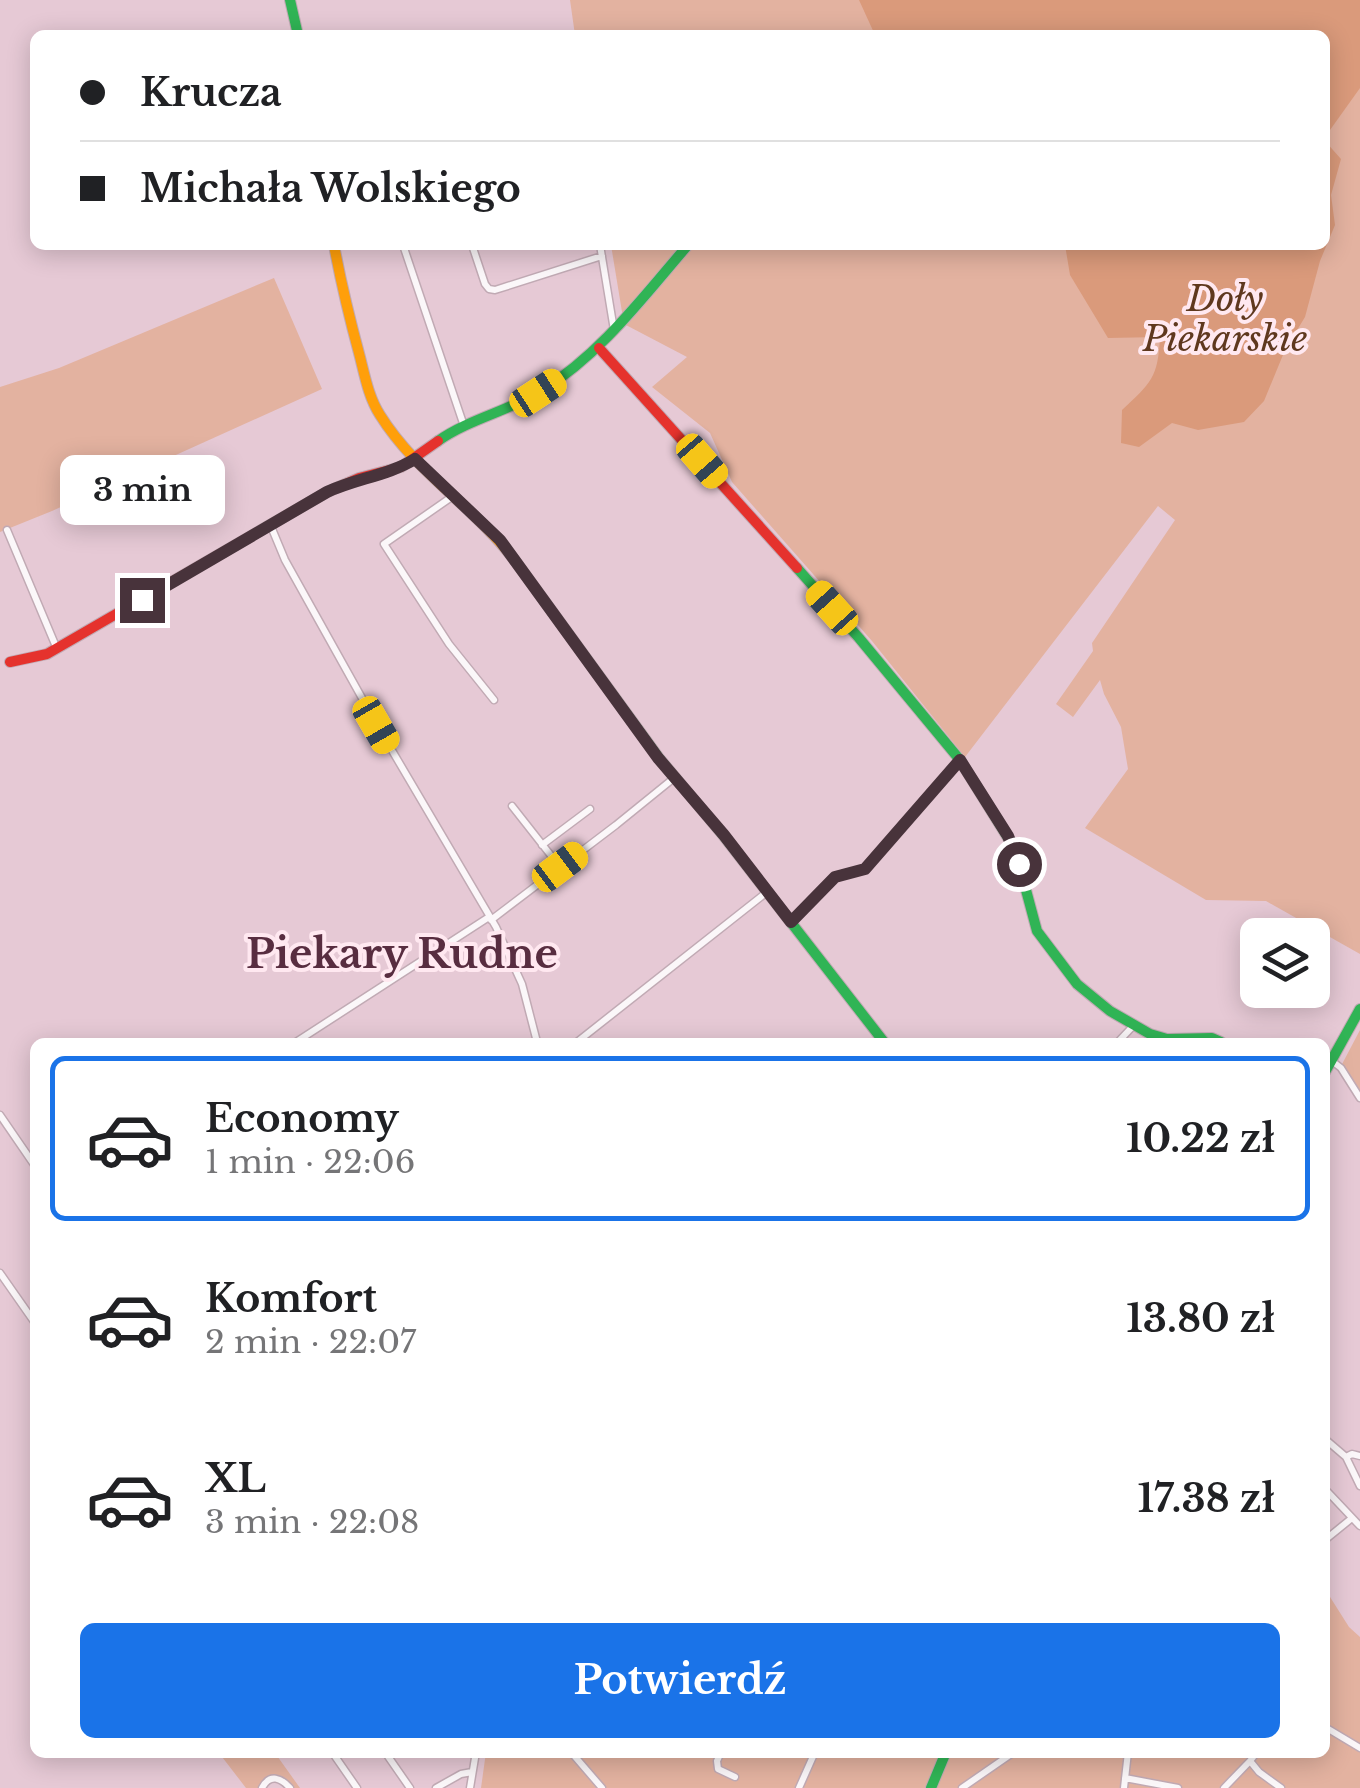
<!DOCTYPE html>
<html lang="pl">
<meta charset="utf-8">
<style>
body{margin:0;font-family:"Libre Baskerville",serif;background:#f2f2f2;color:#202124;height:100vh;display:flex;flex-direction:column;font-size:38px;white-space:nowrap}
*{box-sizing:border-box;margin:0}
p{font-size:32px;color:#757577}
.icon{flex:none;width:55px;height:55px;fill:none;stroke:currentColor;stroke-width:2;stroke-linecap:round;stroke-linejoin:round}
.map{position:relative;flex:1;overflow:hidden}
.panel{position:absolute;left:30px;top:1038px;width:1300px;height:720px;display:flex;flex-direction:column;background:#fff;border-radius:15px;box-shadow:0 5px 25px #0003}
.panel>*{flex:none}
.banner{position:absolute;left:30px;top:30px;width:1300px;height:220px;border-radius:15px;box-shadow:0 5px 25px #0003;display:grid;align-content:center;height:220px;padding:0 50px;background:#fff}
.fabs{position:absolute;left:1240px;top:918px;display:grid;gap:20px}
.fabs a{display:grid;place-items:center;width:90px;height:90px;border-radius:15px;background:#fff;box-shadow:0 5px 25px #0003;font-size:50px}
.end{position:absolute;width:45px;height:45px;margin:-22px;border:12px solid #48333b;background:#fff;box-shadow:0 0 0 5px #fff}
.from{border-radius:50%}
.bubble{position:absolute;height:70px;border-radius:15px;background:#fff;box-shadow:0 5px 25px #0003;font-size:32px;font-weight:800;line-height:70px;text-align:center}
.car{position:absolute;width:30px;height:60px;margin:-30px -15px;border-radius:12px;box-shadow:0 0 8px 2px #0007;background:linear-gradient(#f5c518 24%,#345 0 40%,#f5c518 0 76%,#345 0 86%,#f5c518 0)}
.banner b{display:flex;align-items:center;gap:35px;height:95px;font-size:38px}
.banner b+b{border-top:2px solid #e0e0e0}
.banner i{width:25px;height:25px;background:#202124}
ul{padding:18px 0 0;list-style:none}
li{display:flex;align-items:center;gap:30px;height:165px;margin:0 20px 15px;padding:0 30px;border:5px solid transparent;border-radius:15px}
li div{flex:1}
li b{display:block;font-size:38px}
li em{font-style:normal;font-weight:800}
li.on{border-color:#1a73e8}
li>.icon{width:90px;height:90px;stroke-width:1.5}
.cta{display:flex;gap:20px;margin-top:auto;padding:20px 50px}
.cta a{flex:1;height:115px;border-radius:15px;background:#1a73e8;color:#fff;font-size:40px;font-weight:800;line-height:115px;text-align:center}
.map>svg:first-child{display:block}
.green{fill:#e3b2a0}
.forest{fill:#da9a7b}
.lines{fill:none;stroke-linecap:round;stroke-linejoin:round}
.street-casing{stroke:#c1aab4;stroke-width:9}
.fast-casing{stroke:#c1aab4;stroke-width:12}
.slow-casing{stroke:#c1aab4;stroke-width:12}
.jam-casing{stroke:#c1aab4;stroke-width:12}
.street{stroke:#fbf7f9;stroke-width:6}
.fast{stroke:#30b455;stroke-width:10}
.slow{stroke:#ff9f0a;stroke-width:10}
.jam{stroke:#e5322d;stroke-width:10}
.route{stroke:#48333b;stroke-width:12}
.labels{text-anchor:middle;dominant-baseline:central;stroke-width:8;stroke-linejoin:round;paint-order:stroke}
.park-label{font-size:35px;font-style:italic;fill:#5f381e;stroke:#ffe8f0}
.quarter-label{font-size:40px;font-weight:bold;fill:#582d40;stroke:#ffe8f0}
</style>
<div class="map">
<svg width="1360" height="1788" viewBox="0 0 1360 1788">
<rect width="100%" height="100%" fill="#e6c9d5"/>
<!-- green -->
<path class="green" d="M570,0H1360V954L1266,901L1206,900L1085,828L1128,769L1121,727L1104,694L1100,680L1073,717L1056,704L1093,651L1092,643L1175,520L1158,506L965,757L872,641L732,482L710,433L652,387L687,357L624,324L611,245H1325V35H575Z
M274,278L322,389L52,511L0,532V387L59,368Z
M1360,1030V1099L1340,1068Z
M1325,1589L1349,1627L1360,1637V1788H481L486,1752H1325Z
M219,1753H275L300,1788H290L274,1778L262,1788H246Z"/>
<!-- forest -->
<path class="forest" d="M859,0H1360V88L1325,137V35H875Z
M1325,141L1341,159L1331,195L1335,225L1320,261L1305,317L1285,350L1264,401L1244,422L1198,430L1172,423L1139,447L1121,443L1122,410C1151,383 1158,378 1160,337L1108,338L1070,275L1065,245H1325Z"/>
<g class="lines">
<!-- street casing -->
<g class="street-casing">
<path id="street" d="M403,245L464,426
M472,245L485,284L489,289L495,290L602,256
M600,245L614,330
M453,496L384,544L449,644L494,700
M270,524L285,560L377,725L496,927L522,984L537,1042
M7,530L57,649
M512,806L560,867
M542,845L590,809
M491,920L616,825L674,778
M791,922L835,877L865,869L960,760
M296,1042L489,917
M577,1042L767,892
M1118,1042L1134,1025
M1332,1061L1341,1068L1360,1098
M0,1115L35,1166
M0,1273L35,1323
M1325,1439L1346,1457L1360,1486
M1346,1457L1352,1454L1360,1456
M1325,1489L1360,1526
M1325,1540L1352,1518
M1325,1727L1360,1748
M332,1752L357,1788
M385,1752L410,1788
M571,1752L602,1788
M721,1752L717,1761L718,1769L735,1777
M1257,1752L1250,1761L1259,1772L1281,1788
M1125,1778L1178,1788
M262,1788C270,1773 281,1778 290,1788
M436,1788L461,1774L472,1772
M470,1788L476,1752
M799,1788L815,1752
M962,1788L1014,1752
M1124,1788L1128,1752
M1224,1788L1250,1761"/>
</g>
<!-- fast casing -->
<g class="fast-casing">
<path id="fast" d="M290,0L298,35
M438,441C469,419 509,411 541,391C601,354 643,297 688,245
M516,562L659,758L723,835L884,1042
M797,568L859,638L960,760L1015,849L1037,931L1077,984L1110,1011L1150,1034L1167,1039L1212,1038L1221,1042
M1325,1072L1360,1009
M931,1788L946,1752"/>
</g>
<!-- slow casing -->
<g class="slow-casing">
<path id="slow" d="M334,245C341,283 350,320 360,357C365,377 369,398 380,415C416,473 476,508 516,562"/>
</g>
<!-- jam casing -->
<g class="jam-casing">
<path id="jam" d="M599,348L797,568
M10,662L47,654L327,492L359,478L401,467L438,441"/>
</g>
<!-- street -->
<use href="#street" class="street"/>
<!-- fast -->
<use href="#fast" class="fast"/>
<!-- slow -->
<use href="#slow" class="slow"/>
<!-- jam -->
<use href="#jam" class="jam"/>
</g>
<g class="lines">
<!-- route -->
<path class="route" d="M142,600L327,492C355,479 389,475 415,459L500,540L658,758L724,835L791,922L835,877L865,869L960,760L1008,836L1019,864"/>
</g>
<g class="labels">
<!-- park labels -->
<g class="park-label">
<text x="1225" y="298">Doły<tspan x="1225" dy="40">Piekarskie</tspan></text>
</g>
<!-- quarter labels -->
<g class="quarter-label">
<text x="402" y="954">Piekary Rudne</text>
</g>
</g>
</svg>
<div class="fabs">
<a><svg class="icon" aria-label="layers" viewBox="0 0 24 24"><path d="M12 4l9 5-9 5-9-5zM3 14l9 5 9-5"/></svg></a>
</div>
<i class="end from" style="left:1019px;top:864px"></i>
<i class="end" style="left:142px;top:600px"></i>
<div class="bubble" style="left:60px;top:455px;width:165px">3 min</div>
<i class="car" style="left:538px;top:393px;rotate:57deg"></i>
<i class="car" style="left:702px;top:461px;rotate:139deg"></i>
<i class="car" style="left:832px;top:608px;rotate:318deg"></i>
<i class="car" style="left:376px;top:725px;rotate:150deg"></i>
<i class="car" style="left:560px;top:867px;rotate:53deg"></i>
<div class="banner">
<b><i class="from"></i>Krucza</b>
<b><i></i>Michała Wolskiego</b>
</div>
<section class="panel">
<ul>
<li class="on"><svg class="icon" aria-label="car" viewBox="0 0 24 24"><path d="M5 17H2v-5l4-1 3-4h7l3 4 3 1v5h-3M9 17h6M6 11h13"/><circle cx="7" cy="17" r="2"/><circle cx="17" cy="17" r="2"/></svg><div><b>Economy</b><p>1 min · 22:06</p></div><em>10.22 zł</em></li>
<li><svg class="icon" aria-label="car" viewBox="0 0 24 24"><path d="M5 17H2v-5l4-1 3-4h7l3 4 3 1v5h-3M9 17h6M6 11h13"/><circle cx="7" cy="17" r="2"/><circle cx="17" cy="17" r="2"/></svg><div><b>Komfort</b><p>2 min · 22:07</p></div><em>13.80 zł</em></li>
<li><svg class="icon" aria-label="car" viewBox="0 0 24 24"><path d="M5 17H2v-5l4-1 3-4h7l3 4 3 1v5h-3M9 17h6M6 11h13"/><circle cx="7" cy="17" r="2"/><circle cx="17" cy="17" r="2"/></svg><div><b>XL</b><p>3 min · 22:08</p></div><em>17.38 zł</em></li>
</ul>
<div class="cta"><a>Potwierdź</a></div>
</section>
</div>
